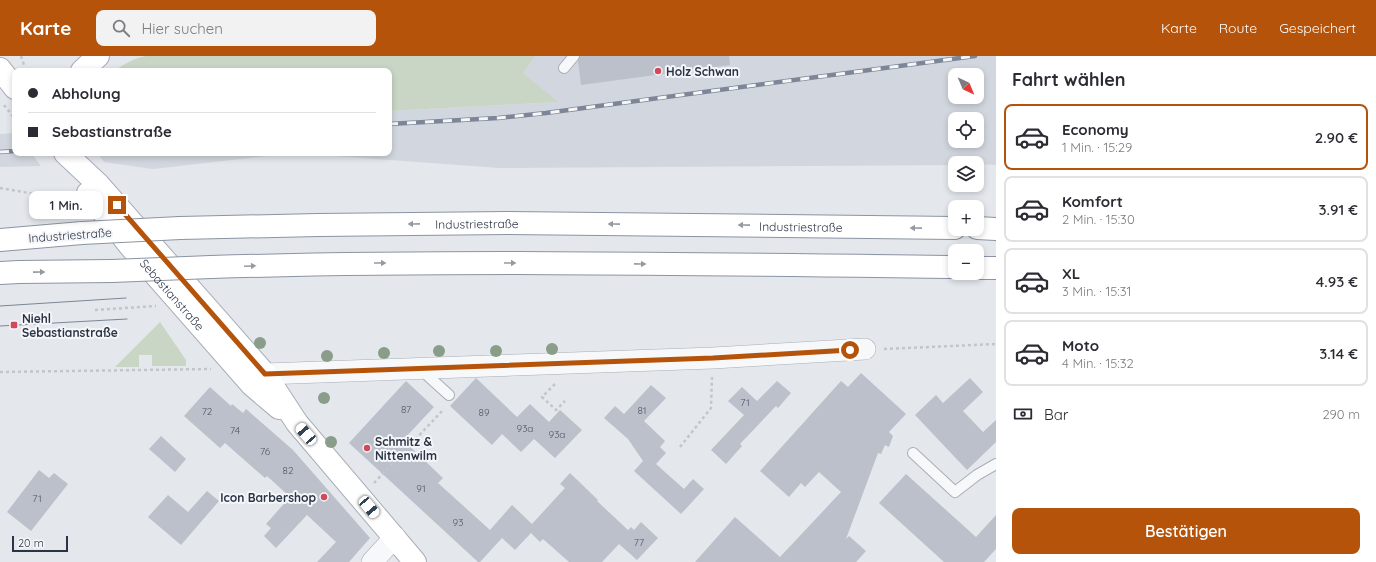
<!DOCTYPE html>
<html lang="de">
<meta charset="utf-8">
<style>
body{margin:0;font-family:Quicksand,sans-serif;background:#f2f2f3;color:#2b2b33;height:100vh;display:flex;flex-direction:column;font-size:15px;white-space:nowrap}
*{box-sizing:border-box;margin:0}
p{font-size:13px;color:#7c7c81}
.icon{flex:none;width:22px;height:22px;fill:none;stroke:currentColor;stroke-width:2;stroke-linecap:round;stroke-linejoin:round}
.map{position:relative;flex:1;overflow:hidden}
.details{display:flex;flex-direction:column;background:#fff;width:380px}
.details>*{flex:none}
.top-card{position:absolute;left:12px;top:12px;width:380px;height:88px;border-radius:8px;box-shadow:0 2px 6px #0003;display:grid;align-content:center;height:88px;padding:0 16px;background:#fff}
.needle{width:26px;rotate:136deg}
.tools{position:absolute;left:948px;top:12px;display:grid;gap:8px}
.tools a{display:grid;place-items:center;width:36px;height:36px;border-radius:8px;background:#fff;box-shadow:0 2px 6px #0003;font-size:20px}
.scale{position:absolute;left:12px;bottom:10px;width:56px;box-sizing:border-box;padding-left:4px;border:2px solid #2b3445;border-top:0;font-size:11px;line-height:14px;white-space:nowrap;color:#2b3445;-webkit-text-stroke:3px #f4f6f9;paint-order:stroke}
.end{position:absolute;width:18px;height:18px;margin:-9px;border:5px solid #b45309;background:#fff;box-shadow:0 0 0 2px #fff}
.from{border-radius:50%}
.bubble{position:absolute;height:28px;border-radius:8px;background:#fff;box-shadow:0 2px 6px #0003;font-size:13px;font-weight:600;line-height:28px;text-align:center}
.car{position:absolute;width:12px;height:24px;margin:-12px -6px;border-radius:5px;box-shadow:0 0 3px 1px #0007;background:linear-gradient(#fff 24%,#345 0 40%,#fff 0 76%,#345 0 86%,#fff 0)}
.top-card b{display:flex;align-items:center;gap:14px;height:38px;font-size:15px}
.top-card b+b{border-top:1px solid #e1e1e2}
.top-card i{width:10px;height:10px;background:#2b2b33}
ul{padding:0;list-style:none}
li{display:flex;align-items:center;gap:12px;height:66px;margin:0 8px 6px;padding:0 8px;border:2px solid #e1e1e2;border-radius:8px}
li div{flex:1}
li b{display:block;font-size:15px}
li em{font-style:normal;font-weight:600}
li.on{border-color:#b45309}
li>.icon{width:36px;height:36px;stroke-width:1.5}
h2{padding:0 16px;font-size:18px;line-height:48px}
.pay{display:flex;align-items:center;gap:10px;height:44px;padding:0 16px;font-size:15px}
.pay p{margin-inline-start:auto}
.action{display:flex;gap:8px;margin-top:auto;padding:8px 16px}
.action a{flex:1;height:46px;border-radius:8px;background:#b45309;color:#fff;font-size:16px;font-weight:600;line-height:46px;text-align:center}
header{display:flex;align-items:center;gap:24px;box-sizing:border-box;height:56px;padding:0 20px;background:#b45309;color:#fff}
header strong{font-size:19px}
nav{display:flex;gap:22px;margin-inline-start:auto;font-size:14px}
.search{width:280px;height:36px;background:#f2f2f3;display:flex;align-items:center;gap:10px;box-sizing:border-box;padding:0 14px;border-radius:8px;color:#7c7c81;font-size:15px}
main{display:flex;flex:1;min-height:0}
.map>svg:first-child{display:block}
.built{fill:#d2d6de;fill-rule:evenodd}
.green{fill:#c9d6c5}
.building{fill:#bbc0ca}
.lines{fill:none;stroke-linecap:round;stroke-linejoin:round}
.lane-casing{stroke:#a9aeb7;stroke-width:12}
.street-casing{stroke:#a9aeb7;stroke-width:22}
.secondary-casing{stroke:#a9aeb7;stroke-width:24}
.highway-casing{stroke:#8b94a3;stroke-width:24}
.path{stroke:#c2c5cb;stroke-width:2.5;stroke-dasharray:3 3;stroke-linecap:butt}
.lane{stroke:#f7f8fa;stroke-width:10}
.street{stroke:#f7f8fa;stroke-width:21}
.secondary{stroke:#fff;stroke-width:22}
.highway{stroke:#fff;stroke-width:22}
.tram{stroke:#7d8696;stroke-width:1}
.rail-casing{stroke:#7d8696;stroke-width:4.5}
.rail{stroke:#f4f6f9;stroke-width:3;stroke-dasharray:9;stroke-linecap:butt}
.highway-bridge-casing{stroke:#8b94a3;stroke-width:24;stroke-linecap:butt}
.highway-bridge{stroke:#fff;stroke-width:22}
.tree{fill:#899d89}
.oneway{fill:#959aa2}
.route{stroke:#b45309;stroke-width:5}
.poi-dot{fill:#d1495b;stroke:#f4f6f9;stroke-width:1.5}
.labels{text-anchor:middle;dominant-baseline:central;stroke-width:4;stroke-linejoin:round;paint-order:stroke}
.number-label{font-size:10px;fill:#4f5766}
.poi-label{font-size:12px;font-weight:bold;fill:#2b3445;stroke:#f4f6f9;text-anchor:start}
.street-label{font-size:12px;fill:#2b3445;stroke:#f4f6f9}
</style>
<header>
<strong>Karte</strong>
<div class="search"><svg class="icon" aria-label="search" viewBox="0 0 24 24"><circle cx="10" cy="10" r="6"/><path d="M15 15l6 6"/></svg>Hier suchen</div>
<nav><a>Karte</a><a>Route</a><a>Gespeichert</a></nav>
</header>
<main>
<div class="map">
<svg width="996" height="506" viewBox="0 0 996 506">
<rect width="100%" height="100%" fill="#e4e7ec"/>
<!-- built -->
<path class="built" d="M502,0H996V109L955,107V109L500,112L294,97L153,113L104,106L97,97H389V55L557,46ZM955,19H977V41H955ZM955,63H977V85H955Z
M15,77V97H31L41,110L0,111V78Z"/>
<!-- green -->
<path class="green" d="M146,0H535L523,17L558,46L389,55V15H114C124,8 134,2 146,0Z
M160,266L186,304V310H152V299H139V311H115Z"/>
<!-- building -->
<path class="building" d="M580,0H729L730,9L581,29L578,5Z
M861,317L906,358L889,376L893,380L889,391L885,389L881,398L878,397L846,483L849,480L866,495L856,506H695L735,461L780,501L841,436L819,416L805,431L801,427L789,441L760,415L841,325L848,331Z
M476,322L517,361L530,348L549,366L560,354L582,374L555,402L534,383L521,396L502,378L492,389L450,350Z
M970,322L983,336L963,355L983,376L996,364V386L967,414L915,359L936,339L943,347Z
M406,325L434,351L403,384L443,422L438,427L490,474L512,449L532,468L565,432L560,428L570,417L598,444L597,445L628,474L631,471L634,474L641,466L658,482L637,504L619,488L602,506H569L543,483L540,486L531,477L515,494L502,482L480,506H478L349,387Z
M777,325L791,337L778,352L776,350L740,388L742,390L726,408L711,394L744,359L728,345L742,331L757,345Z
M651,329L666,342L644,365L665,385L660,391L666,397L656,408L684,433L693,423L704,433L681,458L634,415L643,405L628,383L604,362L615,350L624,358Z
M210,331L231,350L232,348L243,357L246,353L293,394L370,482L349,506H317L336,486L307,459L276,492L264,480L271,472L266,468L290,441L267,420L265,422L225,387L220,392L184,360Z
M161,380L186,403L175,416L149,393Z
M39,414L49,422L54,417L68,428L31,475L7,456Z
M906,418L976,481L996,459V493L984,506H944L879,447Z
M207,435L219,445L181,489L148,461L168,439L188,456Z"/>
<g class="lines">
<!-- lane casing -->
<g class="lane-casing">
<path id="lane" d="M564,12L574,0
M427,312L428,320L449,339
M913,397L955,436L977,419L996,408"/>
</g>
<!-- street casing -->
<g class="street-casing">
<path id="street" d="M265,318L713,302L865,293
M372,506L395,481"/>
</g>
<!-- secondary casing -->
<g class="secondary-casing">
<g id="secondary">
<path d="M0,13L15,32"/>
<path d="M82,15L98,0"/>
<path d="M65,97L98,128L265,318L297,367L415,506"/>
<path id="s1" d="M88,137L130,190L252,329L279,352"/>
</g>
</g>
<!-- highway casing -->
<g class="highway-casing">
<g id="highway">
<path id="s2" d="M180,172L318,169L507,167L955,172"/>
<path d="M977,172L996,173"/>
<path d="M0,184L82,177"/>
<path d="M211,211C459,204 707,208 955,211"/>
<path d="M977,212H996"/>
<path d="M0,217L19,216L112,215"/>
</g>
</g>
<!-- path -->
<path class="path" d="M21,0L24,9
M27,13L35,15
M4,49L15,63
M0,132L69,144
M95,254L156,250
M884,293L996,288
M0,316L211,313
M555,328L542,341L556,354L565,345
M680,391L711,352L712,321
M374,427L444,353"/>
<!-- lane -->
<use href="#lane" class="lane"/>
<!-- street -->
<use href="#street" class="street"/>
<!-- secondary -->
<use href="#secondary" class="secondary"/>
<!-- highway -->
<use href="#highway" class="highway"/>
<!-- tram -->
<path class="tram" d="M0,250L126,242
M0,270L127,263"/>
<!-- rail casing -->
<g class="rail-casing">
<path id="rail" d="M389,68L498,62L546,57L975,0
M0,96L15,95"/>
</g>
<!-- rail -->
<use href="#rail" class="rail"/>
<!-- highway-bridge casing -->
<g class="highway-bridge-casing">
<path id="highway-bridge" d="M82,177L180,172
M112,215L211,211"/>
</g>
<!-- highway-bridge -->
<use href="#highway-bridge" class="highway-bridge"/>
</g>
<!-- trees -->
<g class="tree">
<circle cx="260" cy="287" r="6"/>
<circle cx="552" cy="293" r="6"/>
<circle cx="439" cy="295" r="6"/>
<circle cx="496" cy="295" r="6"/>
<circle cx="384" cy="297" r="6"/>
<circle cx="327" cy="300" r="6"/>
<circle cx="324" cy="342" r="6"/>
<circle cx="331" cy="386" r="6"/>
</g>
<!-- one-way arrows -->
<defs><path id="oneway-solid" d="M-6-.8H1V-3.2L6.5 0L1 3.2V.8H-6Z"/></defs>
<g class="oneway">
<use href="#oneway-solid" transform="translate(414 168) rotate(179)"/>
<use href="#oneway-solid" transform="translate(614 168) rotate(-179)"/>
<use href="#oneway-solid" transform="translate(744 169) rotate(-179)"/>
<use href="#oneway-solid" transform="translate(916 172) rotate(-179)"/>
<use href="#oneway-solid" transform="translate(380 207)"/>
<use href="#oneway-solid" transform="translate(510 207)"/>
<use href="#oneway-solid" transform="translate(640 208) rotate(1)"/>
<use href="#oneway-solid" transform="translate(250 210) rotate(-2)"/>
<use href="#oneway-solid" transform="translate(39 216) rotate(-1)"/>
</g>
<g class="lines">
<!-- route -->
<path class="route" d="M117,149L265,318L713,302L850,294"/>
</g>
<!-- markers -->
<g class="poi-dot">
<circle cx="658" cy="15" r="4"/>
<rect x="10" y="265" width="8" height="8" rx="2"/>
<circle cx="367" cy="392" r="4"/>
<circle cx="324" cy="441" r="4"/>
</g>
<g class="labels">
<!-- number labels -->
<g class="number-label">
<text x="745" y="346">71</text>
<text x="406" y="353">87</text>
<text x="642" y="354">81</text>
<text x="207" y="355">72</text>
<text x="484" y="356">89</text>
<text x="525" y="372">93a</text>
<text x="235" y="374">74</text>
<text x="557" y="378">93a</text>
<text x="265" y="395">76</text>
<text x="288" y="414">82</text>
<text x="421" y="432">91</text>
<text x="37" y="442">71</text>
<text x="458" y="466">93</text>
<text x="639" y="486">77</text>
</g>
<!-- poi labels -->
<g class="poi-label">
<text x="666" y="15">Holz Schwan</text>
<text x="22" y="262">Niehl<tspan x="22" dy="14">Sebastianstraße</tspan></text>
<text x="375" y="385">Schmitz &amp;<tspan x="375" dy="14">Nittenwilm</tspan></text>
<text x="316" y="441" text-anchor="end">Icon Barbershop</text>
</g>
<!-- street labels -->
<g class="street-label">
<text stroke="none"><textPath href="#s2" startOffset="297">Industriestraße</textPath></text>
<text stroke="none"><textPath href="#s2" startOffset="621">Industriestraße</textPath></text>
<text transform="translate(70 179) rotate(-4)">Industriestraße</text>
<text stroke="none"><textPath href="#s1" startOffset="132">Sebastianstraße</textPath></text>
</g>
</g>
</svg>
<div class="tools">
<a><svg class="needle" viewBox="-14 -14 28 28"><path d="M0-13l5 13h-10z" fill="#e53935"/><path d="M0 13l5-13h-10z" fill="#7c7c81"/></svg></a>
<a><svg class="icon" aria-label="locate" viewBox="0 0 24 24"><circle cx="12" cy="12" r="6"/><path d="M12 2v4M12 18v4M2 12h4M18 12h4"/></svg></a>
<a><svg class="icon" aria-label="layers" viewBox="0 0 24 24"><path d="M12 4l9 5-9 5-9-5zM3 14l9 5 9-5"/></svg></a>
<a>+</a>
<a>−</a>
</div>
<div class="scale">20 m</div>
<i class="end from" style="left:850px;top:294px"></i>
<i class="end" style="left:117px;top:149px"></i>
<div class="bubble" style="left:29px;top:135px;width:74px">1 Min.</div>
<i class="car" style="left:306px;top:378px;rotate:319deg"></i>
<i class="car" style="left:369px;top:451px;rotate:140deg"></i>
<div class="top-card">
<b><i class="from"></i>Abholung</b>
<b><i></i>Sebastianstraße</b>
</div>
</div>
<section class="details">
<h2>Fahrt wählen</h2>
<ul>
<li class="on"><svg class="icon" aria-label="car" viewBox="0 0 24 24"><path d="M5 17H2v-5l4-1 3-4h7l3 4 3 1v5h-3M9 17h6M6 11h13"/><circle cx="7" cy="17" r="2"/><circle cx="17" cy="17" r="2"/></svg><div><b>Economy</b><p>1 Min. · 15:29</p></div><em>2.90 €</em></li>
<li><svg class="icon" aria-label="car" viewBox="0 0 24 24"><path d="M5 17H2v-5l4-1 3-4h7l3 4 3 1v5h-3M9 17h6M6 11h13"/><circle cx="7" cy="17" r="2"/><circle cx="17" cy="17" r="2"/></svg><div><b>Komfort</b><p>2 Min. · 15:30</p></div><em>3.91 €</em></li>
<li><svg class="icon" aria-label="car" viewBox="0 0 24 24"><path d="M5 17H2v-5l4-1 3-4h7l3 4 3 1v5h-3M9 17h6M6 11h13"/><circle cx="7" cy="17" r="2"/><circle cx="17" cy="17" r="2"/></svg><div><b>XL</b><p>3 Min. · 15:31</p></div><em>4.93 €</em></li>
<li><svg class="icon" aria-label="car" viewBox="0 0 24 24"><path d="M5 17H2v-5l4-1 3-4h7l3 4 3 1v5h-3M9 17h6M6 11h13"/><circle cx="7" cy="17" r="2"/><circle cx="17" cy="17" r="2"/></svg><div><b>Moto</b><p>4 Min. · 15:32</p></div><em>3.14 €</em></li>
</ul>
<div class="pay"><svg class="icon" aria-label="cash" viewBox="0 0 24 24"><path d="M3 7h18v10H3z"/><circle cx="12" cy="12" r="2"/></svg>Bar<p>290 m</p></div>
<div class="action"><a>Bestätigen</a></div>
</section>
</main>
